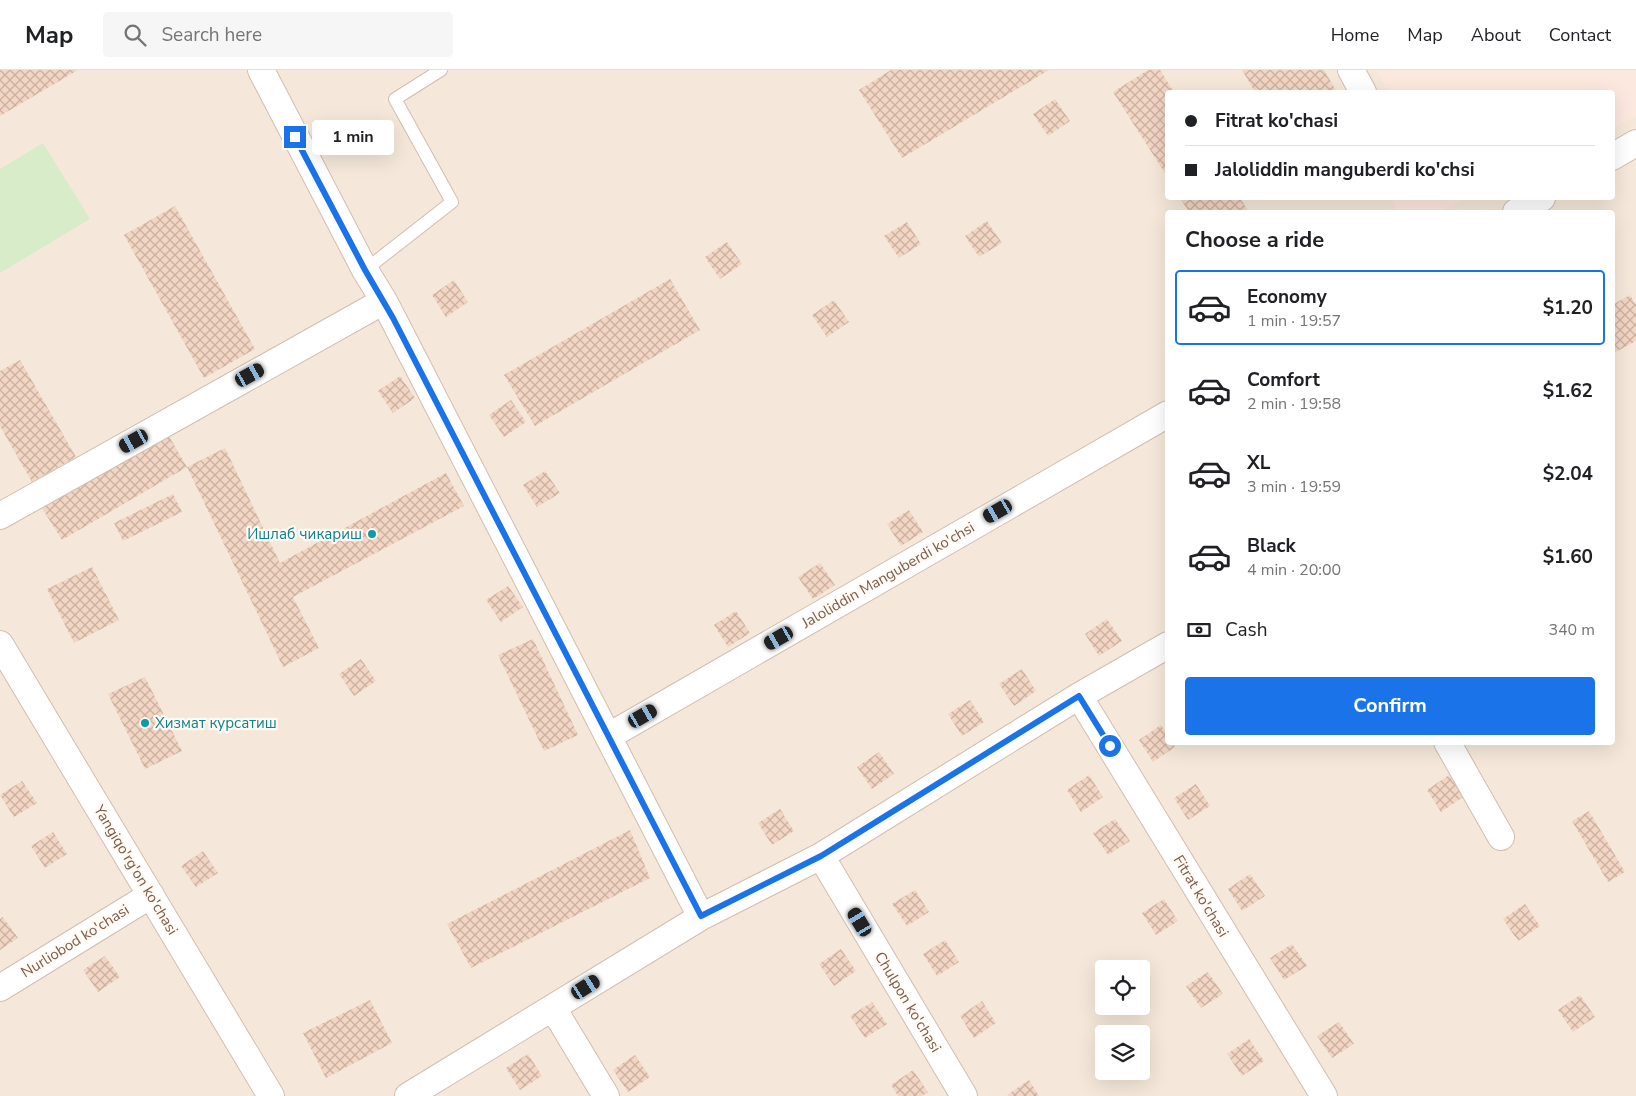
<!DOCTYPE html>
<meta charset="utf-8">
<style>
body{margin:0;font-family:"Nunito Sans",sans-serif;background:#f6f6f6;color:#202124;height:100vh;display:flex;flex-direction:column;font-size:19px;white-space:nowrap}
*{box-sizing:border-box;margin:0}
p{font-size:16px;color:#757577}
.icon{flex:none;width:28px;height:28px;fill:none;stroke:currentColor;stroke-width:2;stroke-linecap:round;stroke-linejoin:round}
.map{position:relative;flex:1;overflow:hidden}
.details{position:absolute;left:1165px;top:140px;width:450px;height:535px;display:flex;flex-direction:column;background:#fff;border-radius:5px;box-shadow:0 5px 20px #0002}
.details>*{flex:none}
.top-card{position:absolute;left:1165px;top:20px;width:450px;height:110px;border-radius:5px;box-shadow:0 5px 20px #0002;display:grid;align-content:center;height:110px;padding:0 20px;background:#fff}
.fabs{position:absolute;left:1095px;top:890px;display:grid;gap:10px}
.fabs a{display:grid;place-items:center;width:55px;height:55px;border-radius:5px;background:#fff;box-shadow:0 5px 20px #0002;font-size:25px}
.end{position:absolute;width:22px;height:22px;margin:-11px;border:6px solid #1a73e8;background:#fff;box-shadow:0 0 0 2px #fff}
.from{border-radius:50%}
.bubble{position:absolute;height:35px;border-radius:5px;background:#fff;box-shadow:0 5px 20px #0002;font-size:16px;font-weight:700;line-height:35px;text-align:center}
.car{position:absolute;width:15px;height:30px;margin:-15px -8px;border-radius:6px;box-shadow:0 0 4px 1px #0007;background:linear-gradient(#222 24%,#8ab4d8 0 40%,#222 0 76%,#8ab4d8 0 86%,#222 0)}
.top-card b{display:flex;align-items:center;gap:18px;height:48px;font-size:19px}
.top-card b+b{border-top:1px solid #e0e0e0}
.top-card i{width:12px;height:12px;background:#202124}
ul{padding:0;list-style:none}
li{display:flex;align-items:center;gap:15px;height:75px;margin:0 10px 8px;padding:0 10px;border:2px solid transparent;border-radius:5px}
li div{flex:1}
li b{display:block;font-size:19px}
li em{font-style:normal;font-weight:700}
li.current{border-color:#1a73e8}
li>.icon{width:45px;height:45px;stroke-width:1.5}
h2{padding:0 20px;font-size:22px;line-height:60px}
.pay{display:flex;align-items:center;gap:12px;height:55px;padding:0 20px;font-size:19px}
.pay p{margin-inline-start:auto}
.primary-button{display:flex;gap:10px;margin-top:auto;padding:10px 20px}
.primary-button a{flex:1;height:58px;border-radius:5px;background:#1a73e8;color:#fff;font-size:20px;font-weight:700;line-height:58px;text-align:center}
header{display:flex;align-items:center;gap:30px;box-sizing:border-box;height:70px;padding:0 25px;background:#fff;border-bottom:1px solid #e0e0e0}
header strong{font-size:24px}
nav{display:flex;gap:28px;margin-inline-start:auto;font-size:18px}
.search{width:350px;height:45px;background:#f6f6f6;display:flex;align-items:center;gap:12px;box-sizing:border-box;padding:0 18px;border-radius:5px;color:#757577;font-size:19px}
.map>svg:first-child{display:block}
.residential{fill:#f5e8da;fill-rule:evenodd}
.commercial{fill:#fde8e0}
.pitch{fill:#d8ecc9}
.building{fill:url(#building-cross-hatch)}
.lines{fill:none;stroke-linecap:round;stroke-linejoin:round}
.service-casing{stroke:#d1beb0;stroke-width:14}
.minor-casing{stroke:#d1beb0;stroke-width:28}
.service{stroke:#fff;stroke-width:12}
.minor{stroke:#fff;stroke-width:26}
.route{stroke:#1a73e8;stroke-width:6}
.culture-dot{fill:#0f9aa8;stroke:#fffaf3;stroke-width:2}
.labels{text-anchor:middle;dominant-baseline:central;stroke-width:4.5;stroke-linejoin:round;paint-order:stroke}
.culture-label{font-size:15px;fill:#0d838f;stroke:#fffaf3;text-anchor:end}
.street-label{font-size:15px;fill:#7a5c4d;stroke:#fffaf3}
</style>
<header>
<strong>Map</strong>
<div class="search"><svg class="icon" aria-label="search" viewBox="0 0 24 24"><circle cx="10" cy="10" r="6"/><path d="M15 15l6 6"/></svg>Search here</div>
<nav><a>Home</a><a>Map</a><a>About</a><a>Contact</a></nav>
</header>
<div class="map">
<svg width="1636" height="1026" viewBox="0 0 1636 1026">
<defs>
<pattern id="building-cross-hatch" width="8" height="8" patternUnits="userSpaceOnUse" patternTransform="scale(1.25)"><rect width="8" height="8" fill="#f3d5c3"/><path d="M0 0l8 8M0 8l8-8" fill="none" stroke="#cab0a1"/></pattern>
</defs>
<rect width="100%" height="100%" fill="#fdf6ec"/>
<!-- residential -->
<path class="residential" d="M0,0H1636V1026H0ZM1168,22H1612V128H1168ZM1168,142H1612V672H1168ZM1104,899H1141V936H1104ZM1104,964H1141V1001H1104Z"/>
<!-- commercial -->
<path class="commercial" d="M1376,0H1636V46L1613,58L1612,22H1388Z
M1390,128H1468L1437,142H1399Z"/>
<!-- pitch -->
<path class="pitch" d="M43,73L90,149L0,203V99Z"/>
<!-- building -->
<path class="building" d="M0,0H78L0,46Z
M891,0H1049L902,88L859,20Z
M1148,0H1160L1174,22H1168V108L1113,22Z
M1242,0H1324L1337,22H1255Z
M1055,29L1070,51L1048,66L1033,44Z
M1180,128H1240L1249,142H1189Z
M175,136L255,279L204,308L124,165Z
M987,151L1002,173L979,187L965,166Z
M907,152L921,174L899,188L884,166Z
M727,172L742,194L720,209L705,187Z
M670,209L700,260L535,356L504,305Z
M454,210L468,232L446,247L432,225Z
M1630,225L1636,235V271L1612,284V235Z
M834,230L849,252L827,267L812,245Z
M20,290L76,387L32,412L0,356V301Z
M400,306L415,328L393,343L378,321Z
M511,330L526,352L504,367L489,345Z
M167,363L187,397L62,470L40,435Z
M225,378L280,493L446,403L464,436L293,527L319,578L283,597L187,397Z
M545,401L560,423L537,437L523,415Z
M173,424L182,442L123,471L114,453Z
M909,440L923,462L901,476L887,454Z
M820,493L835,515L813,529L798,507Z
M92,497L119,550L74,573L47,519Z
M508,516L523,537L501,552L486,530Z
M736,541L750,563L728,577L714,555Z
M1107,549L1122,571L1099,586L1085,564Z
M533,569L578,665L544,681L498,585Z
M361,589L376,611L354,626L339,604Z
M1022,599L1036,621L1014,636L999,614Z
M145,607L182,681L145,699L108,624Z
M970,630L984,652L962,666L948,644Z
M1161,655L1168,666V672H1172L1175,677L1153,692L1139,670Z
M879,682L894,704L872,719L857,697Z
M1089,705L1103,727L1081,742L1067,720Z
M1449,705L1463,727L1441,742L1427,720Z
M22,711L37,733L14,747L0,725Z
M1196,714L1210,736L1188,750L1174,728Z
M780,739L794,761L772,775L758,753Z
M1589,741L1625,802L1608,812L1572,751Z
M1115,749L1130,771L1108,785L1093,763Z
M630,760L650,808L471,898L447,854Z
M53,762L67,784L45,798L31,776Z
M203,781L218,803L196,817L181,796Z
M1250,804L1265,826L1242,841L1228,819Z
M915,820L929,842L907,856L892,834Z
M1164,829L1178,851L1156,865L1142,843Z
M1525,834L1540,856L1518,871L1503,849Z
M3,847L18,868L0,880V849Z
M945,870L959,892L937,906L923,884Z
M1292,874L1307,896L1284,910L1270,888Z
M841,879L856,901L834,916L819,894Z
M105,886L120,907L98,922L83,900Z
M1208,902L1223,924L1201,938L1186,916Z
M1580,925L1595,947L1573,962L1558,940Z
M370,930L392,973L326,1008L303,963Z
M982,931L996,953L974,968L960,946Z
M872,932L887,954L865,968L850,946Z
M1339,952L1354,974L1332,988L1317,966Z
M1249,969L1264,991L1242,1006L1227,984Z
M528,984L542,1006L520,1020L506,998Z
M635,985L650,1007L628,1022L613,1000Z
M913,1000L928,1022L922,1026H898L891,1015Z
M1029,1010L1039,1026H1008L1007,1025Z"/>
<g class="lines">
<!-- service casing -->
<g class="service-casing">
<path id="service" d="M365,200L452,132L395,29L441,0"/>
</g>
<!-- minor casing -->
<g class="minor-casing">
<path id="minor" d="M261,0L365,200L384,231L701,847
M1351,0L1363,22
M1612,87L1636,73
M1516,142L1542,128
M0,446L384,231
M0,574L271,1026
M1079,626L1324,1026
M609,666L1168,344
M1447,672L1501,767
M821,786L964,1026
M0,918L151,825
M553,938L606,1026
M408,1026L701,847L821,786L1079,626L1168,575"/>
</g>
<!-- service -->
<use href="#service" class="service"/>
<!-- minor -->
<use href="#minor" class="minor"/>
</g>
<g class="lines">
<!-- route -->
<path class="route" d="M295,67L365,200L393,248L701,846L821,786L1079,626L1110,676"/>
</g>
<!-- markers -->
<g class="culture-dot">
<circle cx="372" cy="464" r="5"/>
<circle cx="145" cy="653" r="5"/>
</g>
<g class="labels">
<!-- culture labels -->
<g class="culture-label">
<text x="362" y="464">Ишлаб чикариш</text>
<text x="155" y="653" text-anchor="start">Хизмат курсатиш</text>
</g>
<!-- street labels -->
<g class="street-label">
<text transform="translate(888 505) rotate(-30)">Jaloliddin Manguberdi ko'chsi</text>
<text transform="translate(136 800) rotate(59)">Yangiqo'rg'on ko'chasi</text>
<text transform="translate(1201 826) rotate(59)">Fitrat ko'chasi</text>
<text transform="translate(75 871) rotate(-32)">Nurliobod ko'chasi</text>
<text transform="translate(908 932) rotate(59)">Chulpon ko'chasi</text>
</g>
</g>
</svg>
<div class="fabs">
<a><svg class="icon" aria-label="locate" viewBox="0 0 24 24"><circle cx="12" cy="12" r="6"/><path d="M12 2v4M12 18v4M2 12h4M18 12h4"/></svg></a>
<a><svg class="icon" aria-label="layers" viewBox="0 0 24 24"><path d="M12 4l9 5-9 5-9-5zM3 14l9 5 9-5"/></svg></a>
</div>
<i class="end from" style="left:1110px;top:676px"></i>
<i class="end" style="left:295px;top:67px"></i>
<div class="bubble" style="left:312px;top:50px;width:82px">1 min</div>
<i class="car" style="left:250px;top:305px;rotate:61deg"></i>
<i class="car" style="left:134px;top:371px;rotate:241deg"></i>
<i class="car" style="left:998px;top:441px;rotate:240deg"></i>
<i class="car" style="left:779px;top:568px;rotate:240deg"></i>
<i class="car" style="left:643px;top:646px;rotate:60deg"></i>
<i class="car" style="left:860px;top:852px;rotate:329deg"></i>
<i class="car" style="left:586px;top:917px;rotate:58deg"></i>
<div class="top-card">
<b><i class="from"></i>Fitrat ko'chasi</b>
<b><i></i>Jaloliddin manguberdi ko'chsi</b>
</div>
<section class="details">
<h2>Choose a ride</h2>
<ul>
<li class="current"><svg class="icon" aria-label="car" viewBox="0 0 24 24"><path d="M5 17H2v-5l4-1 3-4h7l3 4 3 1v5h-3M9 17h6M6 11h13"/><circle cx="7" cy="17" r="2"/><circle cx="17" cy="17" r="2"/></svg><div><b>Economy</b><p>1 min · 19:57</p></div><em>$1.20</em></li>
<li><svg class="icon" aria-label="car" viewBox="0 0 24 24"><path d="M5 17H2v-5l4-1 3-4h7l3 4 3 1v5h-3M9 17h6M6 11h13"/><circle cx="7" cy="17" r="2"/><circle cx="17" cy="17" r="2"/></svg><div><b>Comfort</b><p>2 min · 19:58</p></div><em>$1.62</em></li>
<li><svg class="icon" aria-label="car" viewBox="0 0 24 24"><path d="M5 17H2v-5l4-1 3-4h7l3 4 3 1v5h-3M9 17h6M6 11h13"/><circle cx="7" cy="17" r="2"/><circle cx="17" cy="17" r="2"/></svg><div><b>XL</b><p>3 min · 19:59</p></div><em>$2.04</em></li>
<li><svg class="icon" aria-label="car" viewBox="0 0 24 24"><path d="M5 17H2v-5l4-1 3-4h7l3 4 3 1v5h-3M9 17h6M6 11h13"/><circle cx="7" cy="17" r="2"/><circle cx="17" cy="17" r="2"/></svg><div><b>Black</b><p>4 min · 20:00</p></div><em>$1.60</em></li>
</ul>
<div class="pay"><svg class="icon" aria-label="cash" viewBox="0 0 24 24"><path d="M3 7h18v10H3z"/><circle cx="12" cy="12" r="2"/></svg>Cash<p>340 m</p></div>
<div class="primary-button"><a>Confirm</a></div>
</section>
</div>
